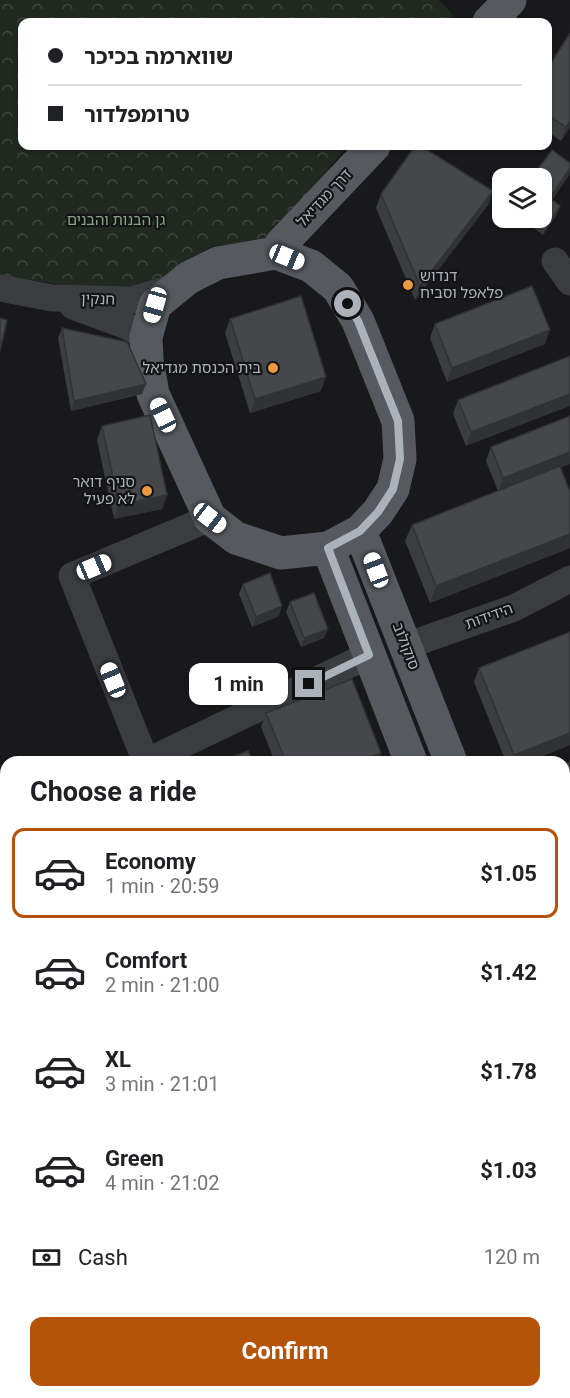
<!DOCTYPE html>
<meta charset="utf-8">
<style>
body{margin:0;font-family:Roboto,"Noto Sans Hebrew",sans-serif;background:#f6f6f6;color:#202124;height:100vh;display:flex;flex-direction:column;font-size:22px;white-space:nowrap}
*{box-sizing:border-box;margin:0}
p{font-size:20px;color:#757577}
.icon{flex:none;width:33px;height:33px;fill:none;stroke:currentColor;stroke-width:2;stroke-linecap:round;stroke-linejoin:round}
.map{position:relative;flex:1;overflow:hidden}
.sheet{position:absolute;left:0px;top:756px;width:570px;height:642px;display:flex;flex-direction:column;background:#fff;border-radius:18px 18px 0 0;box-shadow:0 2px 4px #0004}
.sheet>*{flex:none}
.top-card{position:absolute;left:18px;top:18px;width:534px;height:132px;border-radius:12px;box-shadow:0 2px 4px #0004;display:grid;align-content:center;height:132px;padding:0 30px;background:#fff}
.buttons{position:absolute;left:492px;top:168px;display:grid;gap:12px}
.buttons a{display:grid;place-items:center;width:60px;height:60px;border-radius:12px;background:#fff;box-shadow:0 2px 4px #0004;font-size:30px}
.end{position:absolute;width:27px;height:27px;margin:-14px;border:8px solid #acb2ba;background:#111;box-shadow:0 0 0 3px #111}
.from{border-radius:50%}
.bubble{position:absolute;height:42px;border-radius:12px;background:#fff;box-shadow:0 2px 4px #0004;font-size:20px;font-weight:700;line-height:42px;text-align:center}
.car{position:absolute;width:18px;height:36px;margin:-18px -9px;border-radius:8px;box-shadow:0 0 4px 2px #0007;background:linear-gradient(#fff 24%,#345 0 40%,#fff 0 76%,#345 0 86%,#fff 0)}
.top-card b{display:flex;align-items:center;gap:21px;height:57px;font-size:22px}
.top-card b+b{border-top:2px solid #e0e0e0}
.top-card i{width:15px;height:15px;background:#202124}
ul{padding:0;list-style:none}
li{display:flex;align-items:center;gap:18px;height:90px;margin:0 12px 9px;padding:0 18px;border:3px solid transparent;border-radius:12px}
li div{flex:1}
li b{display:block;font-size:22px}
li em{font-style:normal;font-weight:700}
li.on{border-color:#b45309}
li>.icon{width:54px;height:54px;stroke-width:1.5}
h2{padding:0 30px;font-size:27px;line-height:72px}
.pay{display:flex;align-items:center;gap:15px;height:66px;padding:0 30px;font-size:22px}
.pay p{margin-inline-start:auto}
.primary-button{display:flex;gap:12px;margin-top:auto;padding:12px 30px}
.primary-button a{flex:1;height:69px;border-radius:12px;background:#b45309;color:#fff;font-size:24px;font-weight:700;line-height:69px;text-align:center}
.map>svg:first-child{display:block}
.park{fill:url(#park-crowns)}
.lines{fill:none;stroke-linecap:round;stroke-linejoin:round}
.minor{stroke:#3a3c40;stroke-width:27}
.major{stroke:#56595f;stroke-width:33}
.wall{fill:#3c3d40}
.shaded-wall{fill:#313234}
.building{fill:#46474b;stroke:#313234;stroke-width:1.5}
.route{stroke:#acb2ba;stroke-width:8}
.poi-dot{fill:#eb9940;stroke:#141416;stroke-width:2}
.labels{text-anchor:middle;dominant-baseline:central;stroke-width:4.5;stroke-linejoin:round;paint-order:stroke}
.street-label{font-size:15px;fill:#acb2ba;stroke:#141416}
.park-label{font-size:15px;fill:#86a484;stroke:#141416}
.poi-label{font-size:15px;fill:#acb2ba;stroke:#141416;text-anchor:end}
</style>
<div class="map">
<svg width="570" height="1398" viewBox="0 0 570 1398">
<defs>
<pattern id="park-crowns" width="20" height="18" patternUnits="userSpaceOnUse" patternTransform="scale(1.5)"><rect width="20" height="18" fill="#212921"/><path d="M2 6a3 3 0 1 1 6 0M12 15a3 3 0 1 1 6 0" fill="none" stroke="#3f463f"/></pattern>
</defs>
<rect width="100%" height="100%" fill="#19191b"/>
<!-- park -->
<path class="park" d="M0,0H439L453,15L447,22H22V146H347L269,241L212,246L132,296L0,275Z"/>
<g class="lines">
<!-- minor -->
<path class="minor" d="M555,261L570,282
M0,288L52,298L132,300L176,287
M73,306L127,326L146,337
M406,646L514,608L570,579
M146,762L72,576L210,518
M146,762L369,655
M0,823L6,821
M0,964L6,979
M0,1317L6,1314
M175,1392L178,1398"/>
<!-- major -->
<path class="major" d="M489,22L510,0
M276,253L311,266L338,288L358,321L398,421L400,459L393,489L378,512L360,531L328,548L281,553L236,538L210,518L153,394L147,360L146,337L155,305L188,278L218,263Z
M276,253L282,243L374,146
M360,531L451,762
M328,548L411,762
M564,1049L570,1064
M564,1155L570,1170"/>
</g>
<!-- wall -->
<path class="wall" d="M548,68L570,127L561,141L548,132Z
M570,163V171L569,175L552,200L560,206L556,216L543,235L521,218H542Z
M493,191L488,205L415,300L376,208L381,194Z
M230,319L321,391L250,413L225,333Z
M435,324L545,344L447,382L430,338Z
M62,328L142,394L71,411L58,338Z
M570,356L466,446L453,414L458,400Z
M102,426L167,495L162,509L114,519L97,440Z
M491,447L560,468L570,492V548L430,603L405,541L412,525L498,491L486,461Z
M243,584L279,616L252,627L239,594Z
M290,602L328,629L324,638L301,647L286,612Z
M570,632V745L527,762H506L474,682L479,668Z
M266,713L378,762H275L261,727Z
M570,926V990L564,975V935Z
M6,1182V1235L0,1220V1185Z
M0,1356L53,1398H0Z
M266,1392L388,1398H264Z"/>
<!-- shaded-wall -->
<path class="shaded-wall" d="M570,121V127L561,141L566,127Z
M570,168L569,175L547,208L550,198Z
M493,191L488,205L415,300L420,286Z
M560,206L556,216L543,235L547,226Z
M550,330L545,344L447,382L452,368Z
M326,377L321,391L250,413L255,399Z
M146,384L142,394L71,411L74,401Z
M570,394V406L466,446L471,432Z
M570,452V464L498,492L503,478Z
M167,495L162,509L114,519L119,505Z
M570,534V548L430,603L436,586Z
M282,606L279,616L252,627L256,617Z
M328,629L324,638L301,647L304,638Z
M570,733V745L527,762H511L514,755Z
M381,753L378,762H359Z
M570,909V923L564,926V911Z
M6,1118V1130L0,1132V1120Z
M570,1242V1254L564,1256V1244Z
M570,1340V1352L564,1354V1343Z"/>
<!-- building -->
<path class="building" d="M570,33V121L566,127L548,115V68Z
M415,146H421L493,191L420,286L381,194Z
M552,150L570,163V168L550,198L560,206L547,226L537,218H542V178H531Z
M532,286L550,330L452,368L435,324Z
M301,296L326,377L255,399L230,319Z
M0,318L7,320L0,351Z
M62,328L127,342L146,384L74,401Z
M570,356V394L471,432L458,400Z
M150,415L167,495L119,505L102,426Z
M570,416V452L503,478L491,447Z
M560,466L570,492V534L436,586L412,525Z
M270,573L282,606L256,617L243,584Z
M314,593L328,629L304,638L290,602Z
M570,632V733L514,755L479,668Z
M352,679L381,753L359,762H286L266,713Z
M248,751L253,762H219Z
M570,762V909L564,911V764Z
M570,926V950L564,935V929Z
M0,1034L6,1049V1118L0,1120Z
M6,1182V1216L0,1200V1185Z
M564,1197L570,1212V1242L564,1244Z
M570,1276V1340L564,1343V1279Z
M6,1353V1392H51L53,1398H7L0,1381V1356Z
M570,1383V1398H533L548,1392H564V1385Z
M267,1392H385L388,1398H269Z"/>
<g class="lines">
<!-- route -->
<path class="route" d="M309,684L369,655L328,548L360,531L378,512L393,489L400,459L398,421L358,321L348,304"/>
</g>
<!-- markers -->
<g class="poi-dot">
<circle cx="408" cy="285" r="6"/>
<circle cx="273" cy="368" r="6"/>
<circle cx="147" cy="491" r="6"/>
</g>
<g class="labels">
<!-- street labels -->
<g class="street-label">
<text transform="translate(324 198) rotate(-47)">דרך מגדיאל</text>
<text transform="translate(98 299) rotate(2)">חנקין</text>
<text transform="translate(489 616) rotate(-20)">הידידות</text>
<text transform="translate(406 646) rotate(69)">סוקולוב</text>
</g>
<!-- park labels -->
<g class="park-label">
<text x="116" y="220">גן הבנות והבנים</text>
</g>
<!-- poi labels -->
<g class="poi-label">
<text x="420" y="276" text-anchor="start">דנדוש<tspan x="420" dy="17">פלאפל וסביח</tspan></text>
<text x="261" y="368">בית הכנסת מגדיאל</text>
<text x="135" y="482">סניף דואר<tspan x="135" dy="17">לא פעיל</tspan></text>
</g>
</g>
</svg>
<div class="buttons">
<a><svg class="icon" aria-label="layers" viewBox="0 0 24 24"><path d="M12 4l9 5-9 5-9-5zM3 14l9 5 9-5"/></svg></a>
</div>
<i class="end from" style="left:348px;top:304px"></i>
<i class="end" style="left:309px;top:684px"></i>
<div class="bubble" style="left:189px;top:663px;width:99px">1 min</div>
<i class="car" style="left:287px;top:257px;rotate:112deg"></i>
<i class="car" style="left:155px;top:305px;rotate:196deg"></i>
<i class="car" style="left:163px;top:415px;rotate:335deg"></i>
<i class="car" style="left:210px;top:518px;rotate:128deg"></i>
<i class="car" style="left:94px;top:567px;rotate:67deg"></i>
<i class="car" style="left:376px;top:570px;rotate:339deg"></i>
<i class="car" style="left:113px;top:680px;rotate:338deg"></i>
<div class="top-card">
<b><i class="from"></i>שווארמה בכיכר</b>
<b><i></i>טרומפלדור</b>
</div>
<section class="sheet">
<h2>Choose a ride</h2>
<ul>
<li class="on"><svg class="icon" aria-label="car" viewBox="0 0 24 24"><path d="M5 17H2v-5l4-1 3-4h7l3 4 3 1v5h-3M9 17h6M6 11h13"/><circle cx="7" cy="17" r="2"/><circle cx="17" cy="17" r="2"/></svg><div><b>Economy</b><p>1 min · 20:59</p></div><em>$1.05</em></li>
<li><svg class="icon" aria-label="car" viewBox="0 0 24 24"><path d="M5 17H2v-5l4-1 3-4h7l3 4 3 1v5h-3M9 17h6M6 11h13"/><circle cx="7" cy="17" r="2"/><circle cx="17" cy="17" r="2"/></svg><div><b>Comfort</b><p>2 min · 21:00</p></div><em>$1.42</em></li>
<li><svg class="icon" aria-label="car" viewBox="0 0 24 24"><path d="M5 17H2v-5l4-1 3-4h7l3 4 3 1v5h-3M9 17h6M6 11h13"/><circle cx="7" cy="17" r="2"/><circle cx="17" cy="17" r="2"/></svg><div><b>XL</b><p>3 min · 21:01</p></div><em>$1.78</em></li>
<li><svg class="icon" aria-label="car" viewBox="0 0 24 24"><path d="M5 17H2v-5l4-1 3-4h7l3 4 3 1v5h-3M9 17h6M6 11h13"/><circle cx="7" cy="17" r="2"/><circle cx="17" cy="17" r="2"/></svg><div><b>Green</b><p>4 min · 21:02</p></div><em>$1.03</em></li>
</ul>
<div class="pay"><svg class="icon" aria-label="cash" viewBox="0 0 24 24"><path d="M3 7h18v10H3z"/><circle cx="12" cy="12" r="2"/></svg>Cash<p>120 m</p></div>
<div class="primary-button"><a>Confirm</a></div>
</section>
</div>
